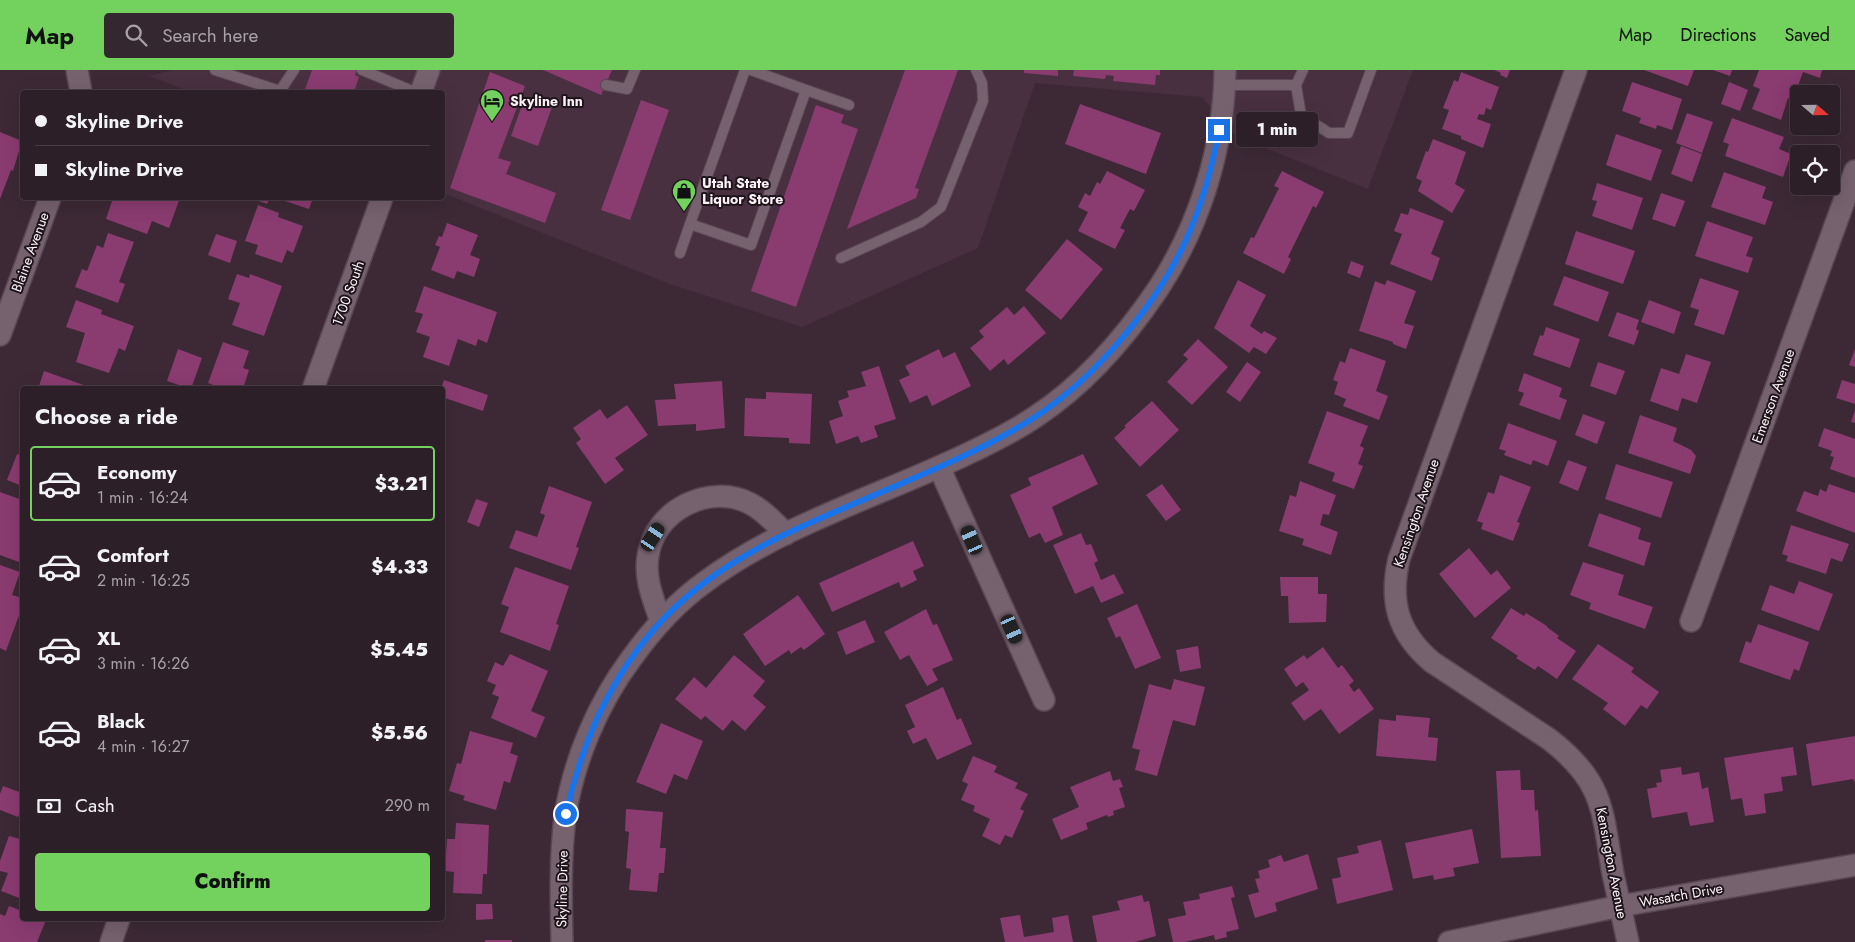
<!DOCTYPE html>
<meta charset="utf-8">
<style>
body{margin:0;font-family:Jost,sans-serif;background:#352730;color:#f1f3f6;height:100vh;display:flex;flex-direction:column;font-size:19px;white-space:nowrap}
*{box-sizing:border-box;margin:0}
p{font-size:16px;color:#a7a2a8}
.icon{flex:none;width:28px;height:28px;fill:none;stroke:currentColor;stroke-width:2;stroke-linecap:round;stroke-linejoin:round}
.map{position:relative;flex:1;overflow:hidden}
.panel{position:absolute;left:20px;top:316px;width:425px;height:535px;display:flex;flex-direction:column;background:#2d1f28;border-radius:5px;box-shadow:0 5px 20px #0002,0 0 0 1px #483d45}
.panel>*{flex:none}
.hud{position:absolute;left:20px;top:20px;width:425px;height:110px;border-radius:5px;box-shadow:0 5px 20px #0002,0 0 0 1px #483d45;display:grid;align-content:center;height:110px;padding:0 15px;background:#2d1f28}
.needle{width:32px;rotate:110deg}
.tools{position:absolute;left:1790px;top:15px;display:grid;gap:10px}
.tools a{display:grid;place-items:center;width:50px;height:50px;border-radius:5px;background:#2d1f28;box-shadow:0 5px 20px #0002,0 0 0 1px #483d45;font-size:25px}
.end{position:absolute;width:22px;height:22px;margin:-11px;border:6px solid #1a73e8;background:#fff;box-shadow:0 0 0 2px #fff}
.from{border-radius:50%}
.bubble{position:absolute;height:35px;border-radius:5px;background:#2d1f28;box-shadow:0 5px 20px #0002,0 0 0 1px #483d45;font-size:16px;font-weight:800;line-height:35px;text-align:center}
.car{position:absolute;width:15px;height:30px;margin:-15px -8px;border-radius:6px;box-shadow:0 0 4px 1px #0007;background:linear-gradient(#222 24%,#8ab4d8 0 40%,#222 0 76%,#8ab4d8 0 86%,#222 0)}
.hud b{display:flex;align-items:center;gap:18px;height:48px;font-size:19px}
.hud b+b{border-top:1px solid #483d45}
.hud i{width:12px;height:12px;background:#f1f3f6}
ul{padding:0;list-style:none}
li{display:flex;align-items:center;gap:15px;height:75px;margin:0 10px 8px;padding:0 5px;border:2px solid transparent;border-radius:5px}
li div{flex:1}
li b{display:block;font-size:19px}
li em{font-style:normal;font-weight:800}
li.active{border-color:#72d25d}
li>.icon{width:45px;height:45px;stroke-width:1.5}
h2{padding:0 15px;font-size:22px;line-height:60px}
.pay{display:flex;align-items:center;gap:12px;height:55px;padding:0 15px;font-size:19px}
.pay p{margin-inline-start:auto}
.action{display:flex;gap:10px;margin-top:auto;padding:10px 15px}
.action a{flex:1;height:58px;border-radius:5px;background:#72d25d;color:#111;font-size:20px;font-weight:800;line-height:58px;text-align:center}
header{display:flex;align-items:center;gap:30px;box-sizing:border-box;height:70px;padding:0 25px;background:#72d25d;color:#111}
header strong{font-size:24px}
nav{display:flex;gap:28px;margin-inline-start:auto;font-size:18px}
.search{width:350px;height:45px;background:#352730;display:flex;align-items:center;gap:12px;box-sizing:border-box;padding:0 18px;border-radius:5px;color:#a7a2a8;font-size:19px}
.map>svg:first-child{display:block}
.built{fill:#493040}
.building{fill:#8a3b70}
.lines{fill:none;stroke-linecap:round;stroke-linejoin:round}
.lane-casing{stroke:#574751;stroke-width:12}
.street-casing{stroke:#574751;stroke-width:24}
.lane{stroke:#76616e;stroke-width:10}
.street{stroke:#76616e;stroke-width:21}
.route{stroke:#1a73e8;stroke-width:6}
.labels{text-anchor:middle;dominant-baseline:central;stroke-width:4;stroke-linejoin:round;paint-order:stroke}
.poi-label{font-size:14px;font-weight:bold;fill:#fdf0f7;stroke:#1d151a;text-anchor:start}
.street-label{font-size:14px;fill:#fdf0f7;stroke:#1d151a}
</style>
<header>
<strong>Map</strong>
<div class="search"><svg class="icon" aria-label="search" viewBox="0 0 24 24"><circle cx="10" cy="10" r="6"/><path d="M15 15l6 6"/></svg>Search here</div>
<nav><a>Map</a><a>Directions</a><a>Saved</a></nav>
</header>
<div class="map">
<svg width="1855" height="872" viewBox="0 0 1855 872">
<rect width="100%" height="100%" fill="#3c2935"/>
<!-- built -->
<path class="built" d="M173,0H1413L1368,119L1235,66L1202,27L1035,13L978,178L802,257L670,214L443,123L442,22H191L149,6Z"/>
<!-- building -->
<path class="building" d="M312,0H357L355,5L359,7L354,22H304Z
M543,0H612L601,25Z
M905,0H958L915,118L919,119L916,128L847,159Z
M1024,0H1058V6L1024,3Z
M1074,0H1160V5H1156L1155,15L1113,11L1114,6L1106,5L1105,9L1073,6Z
M1494,0H1510L1507,8L1500,5L1501,3Z
M1644,0H1694L1688,16Z
M1713,0H1732L1730,6Z
M1759,0H1822L1820,8L1803,2L1793,30L1788,28L1781,50L1752,39L1760,19L1753,16Z
M490,2L525,16L498,88L511,92L506,104L556,123L545,153L450,118Z
M1461,2L1499,17L1491,40L1486,38L1484,45L1479,44L1477,49L1491,54L1483,78L1461,69V66L1442,59L1449,40L1443,38L1454,10L1458,12Z
M1632,12L1682,29L1672,60L1657,55L1656,59L1639,53L1641,48L1622,41Z
M1729,12L1748,20L1740,41L1721,34Z
M525,27L552,37L538,76L511,66Z
M641,30L669,40L630,150L601,140Z
M1080,34L1161,63L1146,104L1065,74Z
M816,35L844,45L841,53L858,59L796,237L751,221Z
M1687,43L1713,52L1702,83L1676,73Z
M1732,48L1784,67L1779,79L1791,84L1783,107L1725,86L1729,74L1723,72Z
M0,62L22,71L13,101L11,100L0,129Z
M1616,64L1662,80L1651,111L1606,95Z
M1433,69L1466,82L1455,114L1465,120L1452,143L1418,121L1422,111L1416,108L1426,81L1428,82Z
M1681,76L1702,84L1692,112L1671,104Z
M1107,101L1145,120L1134,141L1130,139L1120,158L1125,160L1115,179L1078,161L1088,142L1078,137L1085,123L1090,126L1097,112L1100,114Z
M1282,101L1324,122L1316,138L1313,136L1288,187L1291,189L1284,204L1243,183L1251,167L1254,168L1279,118L1274,116Z
M1724,102L1766,117L1762,128L1773,132L1765,155L1711,137Z
M1597,113L1643,128L1632,160L1592,146L1597,131L1592,130Z
M1661,123L1685,131L1675,157L1652,149Z
M113,128H180L169,158L152,151L147,164L106,149Z
M250,128H270L267,134Z
M287,128H313L309,139L285,131Z
M258,135L279,143L278,147L303,156L293,183L287,180L282,193L255,184L258,175L245,171Z
M1410,138L1444,151L1431,184L1440,188L1432,211L1390,194L1402,164L1394,161L1401,143L1408,145Z
M1707,151L1753,167L1746,186L1753,188L1748,203L1695,186Z
M447,153L478,165L470,185L480,189L474,207L457,201L454,209L431,200L440,177L435,175L439,166L442,167Z
M1576,161L1635,181L1623,214L1565,194Z
M108,163L134,172L119,212L125,214L118,233L75,217L82,199L87,201L97,175L103,178Z
M216,164L237,171L230,193L208,185Z
M1067,169L1103,199L1061,250L1025,220Z
M1351,191L1364,196L1360,208L1347,203Z
M237,204L249,208L250,204L282,216L264,266L232,255L240,233L228,229Z
M1564,206L1609,222L1598,252L1553,235Z
M1700,208L1739,221L1724,265L1694,255L1699,240L1690,237Z
M1238,210L1266,225L1250,256L1262,264L1264,261L1277,268L1266,284L1254,277L1249,283L1214,258Z
M1387,210L1416,221L1404,253L1414,256L1406,279L1393,274V272L1359,261L1375,211L1385,215Z
M424,216L497,242L487,273L478,269L476,276L458,269L449,296L423,287L430,267L416,262L423,244L415,242Z
M76,230L102,240L101,244L134,256L125,281L119,278L109,303L76,292L85,263L66,257Z
M1649,230L1681,242L1674,264L1641,252Z
M1024,236L1046,263L1008,295L1004,289L990,301L970,278L984,267L979,261L1007,237L1014,245Z
M1617,242L1639,250L1636,259L1639,261L1634,275L1608,266Z
M1546,257L1580,269L1570,298L1533,285L1540,265L1543,266Z
M1198,269L1228,297L1192,335L1167,312L1188,289L1183,285Z
M223,272L249,281L243,298L249,300L243,319H224L208,313Z
M1350,278L1386,291L1376,321L1388,326L1379,350L1343,336L1346,329L1334,324L1338,312L1333,310L1340,291L1345,293Z
M178,279L202,288L191,319L167,311Z
M939,279L943,288L955,282L971,316L932,336L927,325L910,333L899,310L910,305L905,296Z
M1855,279V297L1849,295Z
M1686,284L1711,292L1697,333L1682,328L1678,341L1650,331L1661,298L1679,304Z
M1247,292L1261,302L1240,332L1226,322Z
M1598,292L1625,301L1616,325L1590,316Z
M879,296L896,349L874,356L878,367L861,373L858,366L836,374L829,351L843,346L838,331L849,327L847,321L866,316L861,302Z
M44,301L92,318V319H38Z
M1524,303L1562,318L1559,327L1567,330L1560,350L1519,335L1524,323L1518,321Z
M444,310L488,325L483,341L442,327V319H441Z
M1842,310L1855,314V334L1836,328Z
M722,311L725,358L696,361V354L658,356L655,330L676,329L674,314Z
M766,322L812,324L810,374L789,373V368L744,366L745,328L766,329Z
M1152,331L1179,360L1140,397L1114,368L1126,357L1124,356Z
M627,335L648,365L615,388L624,400L605,414L576,373L581,369L573,358L600,339L607,349Z
M1855,340V353L1851,352Z
M1327,341L1368,356L1360,376L1364,378L1358,394L1363,396L1354,419L1332,411L1335,403L1308,393Z
M1583,344L1605,352L1597,374L1575,365Z
M1640,345L1677,358L1673,371L1691,380L1696,386L1690,404L1628,383Z
M1508,353L1557,371L1548,396L1533,390L1531,395L1504,385L1506,381L1499,379Z
M1824,358L1855,369V408L1830,399L1834,387L1830,386L1832,381L1818,376Z
M22,381V416L7,410L17,384L21,385Z
M1083,384L1098,414L1052,437L1063,465L1045,473L1040,463L1029,468L1010,425L1031,415L1028,408Z
M1568,390L1587,397L1578,421L1559,413Z
M1616,394L1673,412L1661,448L1605,429Z
M1500,405L1531,417L1517,452L1520,453L1513,471L1481,459L1483,453L1477,451L1488,422L1494,424Z
M1300,411L1336,425L1329,445L1323,444L1320,455L1338,462L1331,485L1302,475L1304,469L1279,461L1290,425L1296,427Z
M1162,414L1181,440L1166,451L1146,425Z
M1829,414L1855,423V463L1796,441L1804,421L1818,426L1820,419L1826,422Z
M549,416L592,432L576,477L579,478L571,500L509,478L516,460L537,467L545,445L540,443Z
M0,422L22,430V483L19,492L0,485Z
M476,429L488,433L479,457L467,452Z
M1599,443L1641,458L1638,469L1651,473L1644,496L1588,476Z
M1791,455L1849,474L1842,492L1831,488L1826,504L1786,491L1788,486L1782,484Z
M1081,463L1086,475L1091,474L1098,491L1094,493L1101,510L1114,504L1124,523L1101,533L1093,516L1075,524L1053,475Z
M913,471L924,496L913,501L917,510L901,518L899,512L832,542L819,513Z
M1469,478L1491,505L1497,500L1511,518L1475,548L1439,504Z
M1583,492L1624,505L1618,525L1653,537L1645,559L1589,539L1591,533L1570,525Z
M0,495L20,502L12,525L22,528V537L6,581L0,578Z
M515,497L569,516L556,554L559,555L550,581L500,562L509,537L501,534Z
M1280,507H1318V524H1327L1326,552L1289,553L1288,526H1281Z
M1799,511L1833,524L1819,561L1761,540L1770,515L1794,524Z
M798,525L825,564L804,580L801,577L791,584L789,580L765,596L743,564Z
M1137,534L1161,588L1135,599L1120,566L1116,568L1107,548Z
M1511,538L1524,546L1526,543L1547,556V557L1559,566L1557,568L1576,581L1557,609L1538,596L1535,600L1516,588L1518,586L1491,568Z
M926,539L933,555L937,554L953,590L932,599L938,610L927,616L909,585L900,590L884,562Z
M865,550L875,572L846,585L837,562Z
M1758,554L1809,572L1799,601L1794,599L1790,610L1739,592L1746,571L1751,573Z
M1598,574L1634,598L1631,602L1659,622L1647,639L1641,635L1625,656L1603,639L1608,633L1572,609Z
M1198,576L1201,598L1180,602L1176,580Z
M1323,577L1338,598L1342,595L1354,611L1349,615L1354,622L1359,618L1374,639L1339,664L1321,639L1304,651L1291,633L1309,620L1303,612L1296,617L1284,599L1304,585L1307,589Z
M510,584L548,601L531,641L545,647L536,668L491,648L499,627L492,624L496,615L487,611L495,592L503,596Z
M734,585L765,611L753,626L766,637L745,661L732,650L723,661L705,646L701,650L675,629L694,607L706,618Z
M1174,609L1205,617L1195,656L1173,650L1157,706L1135,700L1140,680L1132,678L1149,614L1171,620Z
M943,617L957,650L961,648L972,674L937,690L926,668L913,674L907,661L915,657L905,635Z
M1396,645L1430,648L1428,667L1438,668L1436,691L1376,686L1379,649L1396,651Z
M661,653L703,671L687,710L674,704L666,724L636,712Z
M470,661L513,673L510,683L518,686L510,713L504,711L496,740L463,730L465,726L449,721L457,693L461,694Z
M1855,666V713L1853,709L1812,716L1806,674Z
M1793,677L1797,705L1781,707L1783,721L1764,724L1766,743L1745,746L1742,728L1731,730L1724,688Z
M973,686L997,696L994,702L1018,713L1015,718L1028,724L1020,739L1024,741L1012,768L1005,765L1000,775L982,766L990,749L973,741L975,736L961,730L968,714L962,711Z
M1681,697L1682,705L1699,702L1702,719L1708,717L1714,752L1690,756L1687,742L1652,748L1647,719L1657,717L1656,713L1662,712L1660,700Z
M1520,700L1521,720H1534L1535,741L1538,740L1541,786L1501,788L1496,701Z
M1110,701L1113,711L1120,709L1123,717L1119,718L1125,737L1113,741L1114,745L1108,747L1107,745L1086,753L1088,759L1061,770L1052,749L1079,737L1070,717Z
M3,716L22,723V736L18,747L0,740V724Z
M626,739L663,742L660,778H666L664,803H659L657,822L629,820L631,799L626,798L629,762L625,761Z
M456,753L489,755L487,804H483L482,824L453,823L454,802L445,801L447,769H455Z
M1472,759L1479,793L1453,798L1455,806L1434,810L1433,805L1413,809L1405,773Z
M22,762V829L1,821L8,803L0,801V791L9,766L20,769Z
M1381,770L1393,820L1337,834L1332,809L1341,807L1337,788L1359,783L1357,776Z
M1308,784L1318,819L1275,833L1277,841L1255,848L1248,825L1259,822L1255,809L1260,808L1258,801L1270,797L1268,790L1281,785L1284,792Z
M1232,816L1235,827L1231,828L1239,859L1226,862L1227,867L1215,870L1214,865L1185,872H1173L1168,849L1186,845L1183,832L1200,829L1199,824Z
M1142,825L1144,832L1149,831L1156,866L1135,872H1097L1092,846L1120,840L1117,831Z
M476,834H492L493,849L476,850Z
M9,836L22,841V849L46,850L37,872H0V844L5,846Z
M1020,845L1024,867L1054,862L1052,848L1068,845L1073,872H1005L1000,848Z
M485,870H512V872H485Z"/>
<g class="lines">
<!-- lane casing -->
<g class="lane-casing">
<path id="lane" d="M215,0L280,21L294,0
M362,0L415,22
M745,0L690,154L751,175L806,20L751,0
M606,15L627,19L635,0
M1225,15H1296L1301,45L1329,63H1348L1371,0
M1296,15L1303,0
M806,20L849,35
M680,183L690,154
M841,188L921,152L941,137L983,31L982,13L976,0"/>
</g>
<!-- street casing -->
<g class="street-casing">
<path id="street" d="M77,0L81,22
M1576,0L1399,489C1389,532 1398,563 1432,592L1549,669C1605,712 1602,741 1613,804C1618,827 1623,849 1628,872
M421,22L429,0
M0,265L50,128
M313,319L382,128
M939,397L1044,630
M1691,551L1855,101
M661,552C654,531 644,509 648,486C654,440 710,412 751,434C764,441 775,453 786,464
M111,872L119,849
M562,872C561,830 560,789 565,747C573,692 598,633 631,589C651,561 677,532 705,512C783,454 880,426 967,384C990,373 1013,362 1035,347C1084,315 1125,268 1158,219C1200,155 1224,77 1225,0
M1449,872L1620,836L1855,795"/>
</g>
<!-- lane -->
<use href="#lane" class="lane"/>
<!-- street -->
<use href="#street" class="street"/>
</g>
<g class="lines">
<!-- route -->
<path class="route" d="M566,744C586,654 628,570 704,513C760,470 827,446 891,418C940,397 990,376 1035,347C1094,309 1157,235 1186,170C1202,135 1212,98 1219,60"/>
</g>
<!-- icons -->
<defs>
<g id="hotel-pin" transform="scale(1.25)"><path d="M0 17L-7.5 6A9.5 9.5 0 1 1 7.5 6Z" fill="#72d25d" stroke="#1d151a"/><path d="M-6-4.5h1.5V1H6V5H4.5V3h-9V5H-6ZM-4 0a1.8 1.8 0 1 1 3.6 0ZM.5 0V-2.5h3Q6-2.5 6 0Z" fill="#111"/></g>
<g id="shop-pin" transform="scale(1.25)"><path d="M0 17L-7.5 6A9.5 9.5 0 1 1 7.5 6Z" fill="#72d25d" stroke="#1d151a"/><path d="M-5-2.5h2.3a2.7 3.5 0 0 1 5.4 0H5L5.5 6h-11ZM-1.5-2.5h3a1.5 2.3 0 0 0-3 0Z" fill="#111"/></g>
</defs>
<g fill-rule="evenodd">
<use href="#hotel-pin" x="492" y="31"/>
<use href="#shop-pin" x="684" y="121"/>
</g>
<g class="labels">
<!-- poi labels -->
<g class="poi-label">
<text x="510" y="31">Skyline Inn</text>
<text x="702" y="113">Utah State<tspan x="702" dy="16">Liquor Store</tspan></text>
</g>
<!-- street labels -->
<g class="street-label">
<text transform="translate(30 182) rotate(-70)">Blaine Avenue</text>
<text transform="translate(348 223) rotate(-70)">1700 South</text>
<text transform="translate(1773 326) rotate(-70)">Emerson Avenue</text>
<text transform="translate(1416 443) rotate(-71)">Kensington Avenue</text>
<text transform="translate(1612 793) rotate(79)">Kensington Avenue</text>
<text transform="translate(562 819) rotate(-89)">Skyline Drive</text>
<text transform="translate(1681 825) rotate(-10)">Wasatch Drive</text>
</g>
</g>
</svg>
<div class="tools">
<a><svg class="needle" viewBox="-14 -14 28 28"><path d="M0-13l5 13h-10z" fill="#e53935"/><path d="M0 13l5-13h-10z" fill="#a7a2a8"/></svg></a>
<a><svg class="icon" aria-label="locate" viewBox="0 0 24 24"><circle cx="12" cy="12" r="6"/><path d="M12 2v4M12 18v4M2 12h4M18 12h4"/></svg></a>
</div>
<i class="end from" style="left:566px;top:744px"></i>
<i class="end" style="left:1219px;top:60px"></i>
<div class="bubble" style="left:1236px;top:42px;width:82px">1 min</div>
<i class="car" style="left:653px;top:467px;rotate:33deg"></i>
<i class="car" style="left:972px;top:470px;rotate:336deg"></i>
<i class="car" style="left:1012px;top:559px;rotate:156deg"></i>
<div class="hud">
<b><i class="from"></i>Skyline Drive</b>
<b><i></i>Skyline Drive</b>
</div>
<section class="panel">
<h2>Choose a ride</h2>
<ul>
<li class="active"><svg class="icon" aria-label="car" viewBox="0 0 24 24"><path d="M5 17H2v-5l4-1 3-4h7l3 4 3 1v5h-3M9 17h6M6 11h13"/><circle cx="7" cy="17" r="2"/><circle cx="17" cy="17" r="2"/></svg><div><b>Economy</b><p>1 min · 16:24</p></div><em>$3.21</em></li>
<li><svg class="icon" aria-label="car" viewBox="0 0 24 24"><path d="M5 17H2v-5l4-1 3-4h7l3 4 3 1v5h-3M9 17h6M6 11h13"/><circle cx="7" cy="17" r="2"/><circle cx="17" cy="17" r="2"/></svg><div><b>Comfort</b><p>2 min · 16:25</p></div><em>$4.33</em></li>
<li><svg class="icon" aria-label="car" viewBox="0 0 24 24"><path d="M5 17H2v-5l4-1 3-4h7l3 4 3 1v5h-3M9 17h6M6 11h13"/><circle cx="7" cy="17" r="2"/><circle cx="17" cy="17" r="2"/></svg><div><b>XL</b><p>3 min · 16:26</p></div><em>$5.45</em></li>
<li><svg class="icon" aria-label="car" viewBox="0 0 24 24"><path d="M5 17H2v-5l4-1 3-4h7l3 4 3 1v5h-3M9 17h6M6 11h13"/><circle cx="7" cy="17" r="2"/><circle cx="17" cy="17" r="2"/></svg><div><b>Black</b><p>4 min · 16:27</p></div><em>$5.56</em></li>
</ul>
<div class="pay"><svg class="icon" aria-label="cash" viewBox="0 0 24 24"><path d="M3 7h18v10H3z"/><circle cx="12" cy="12" r="2"/></svg>Cash<p>290 m</p></div>
<div class="action"><a>Confirm</a></div>
</section>
</div>
